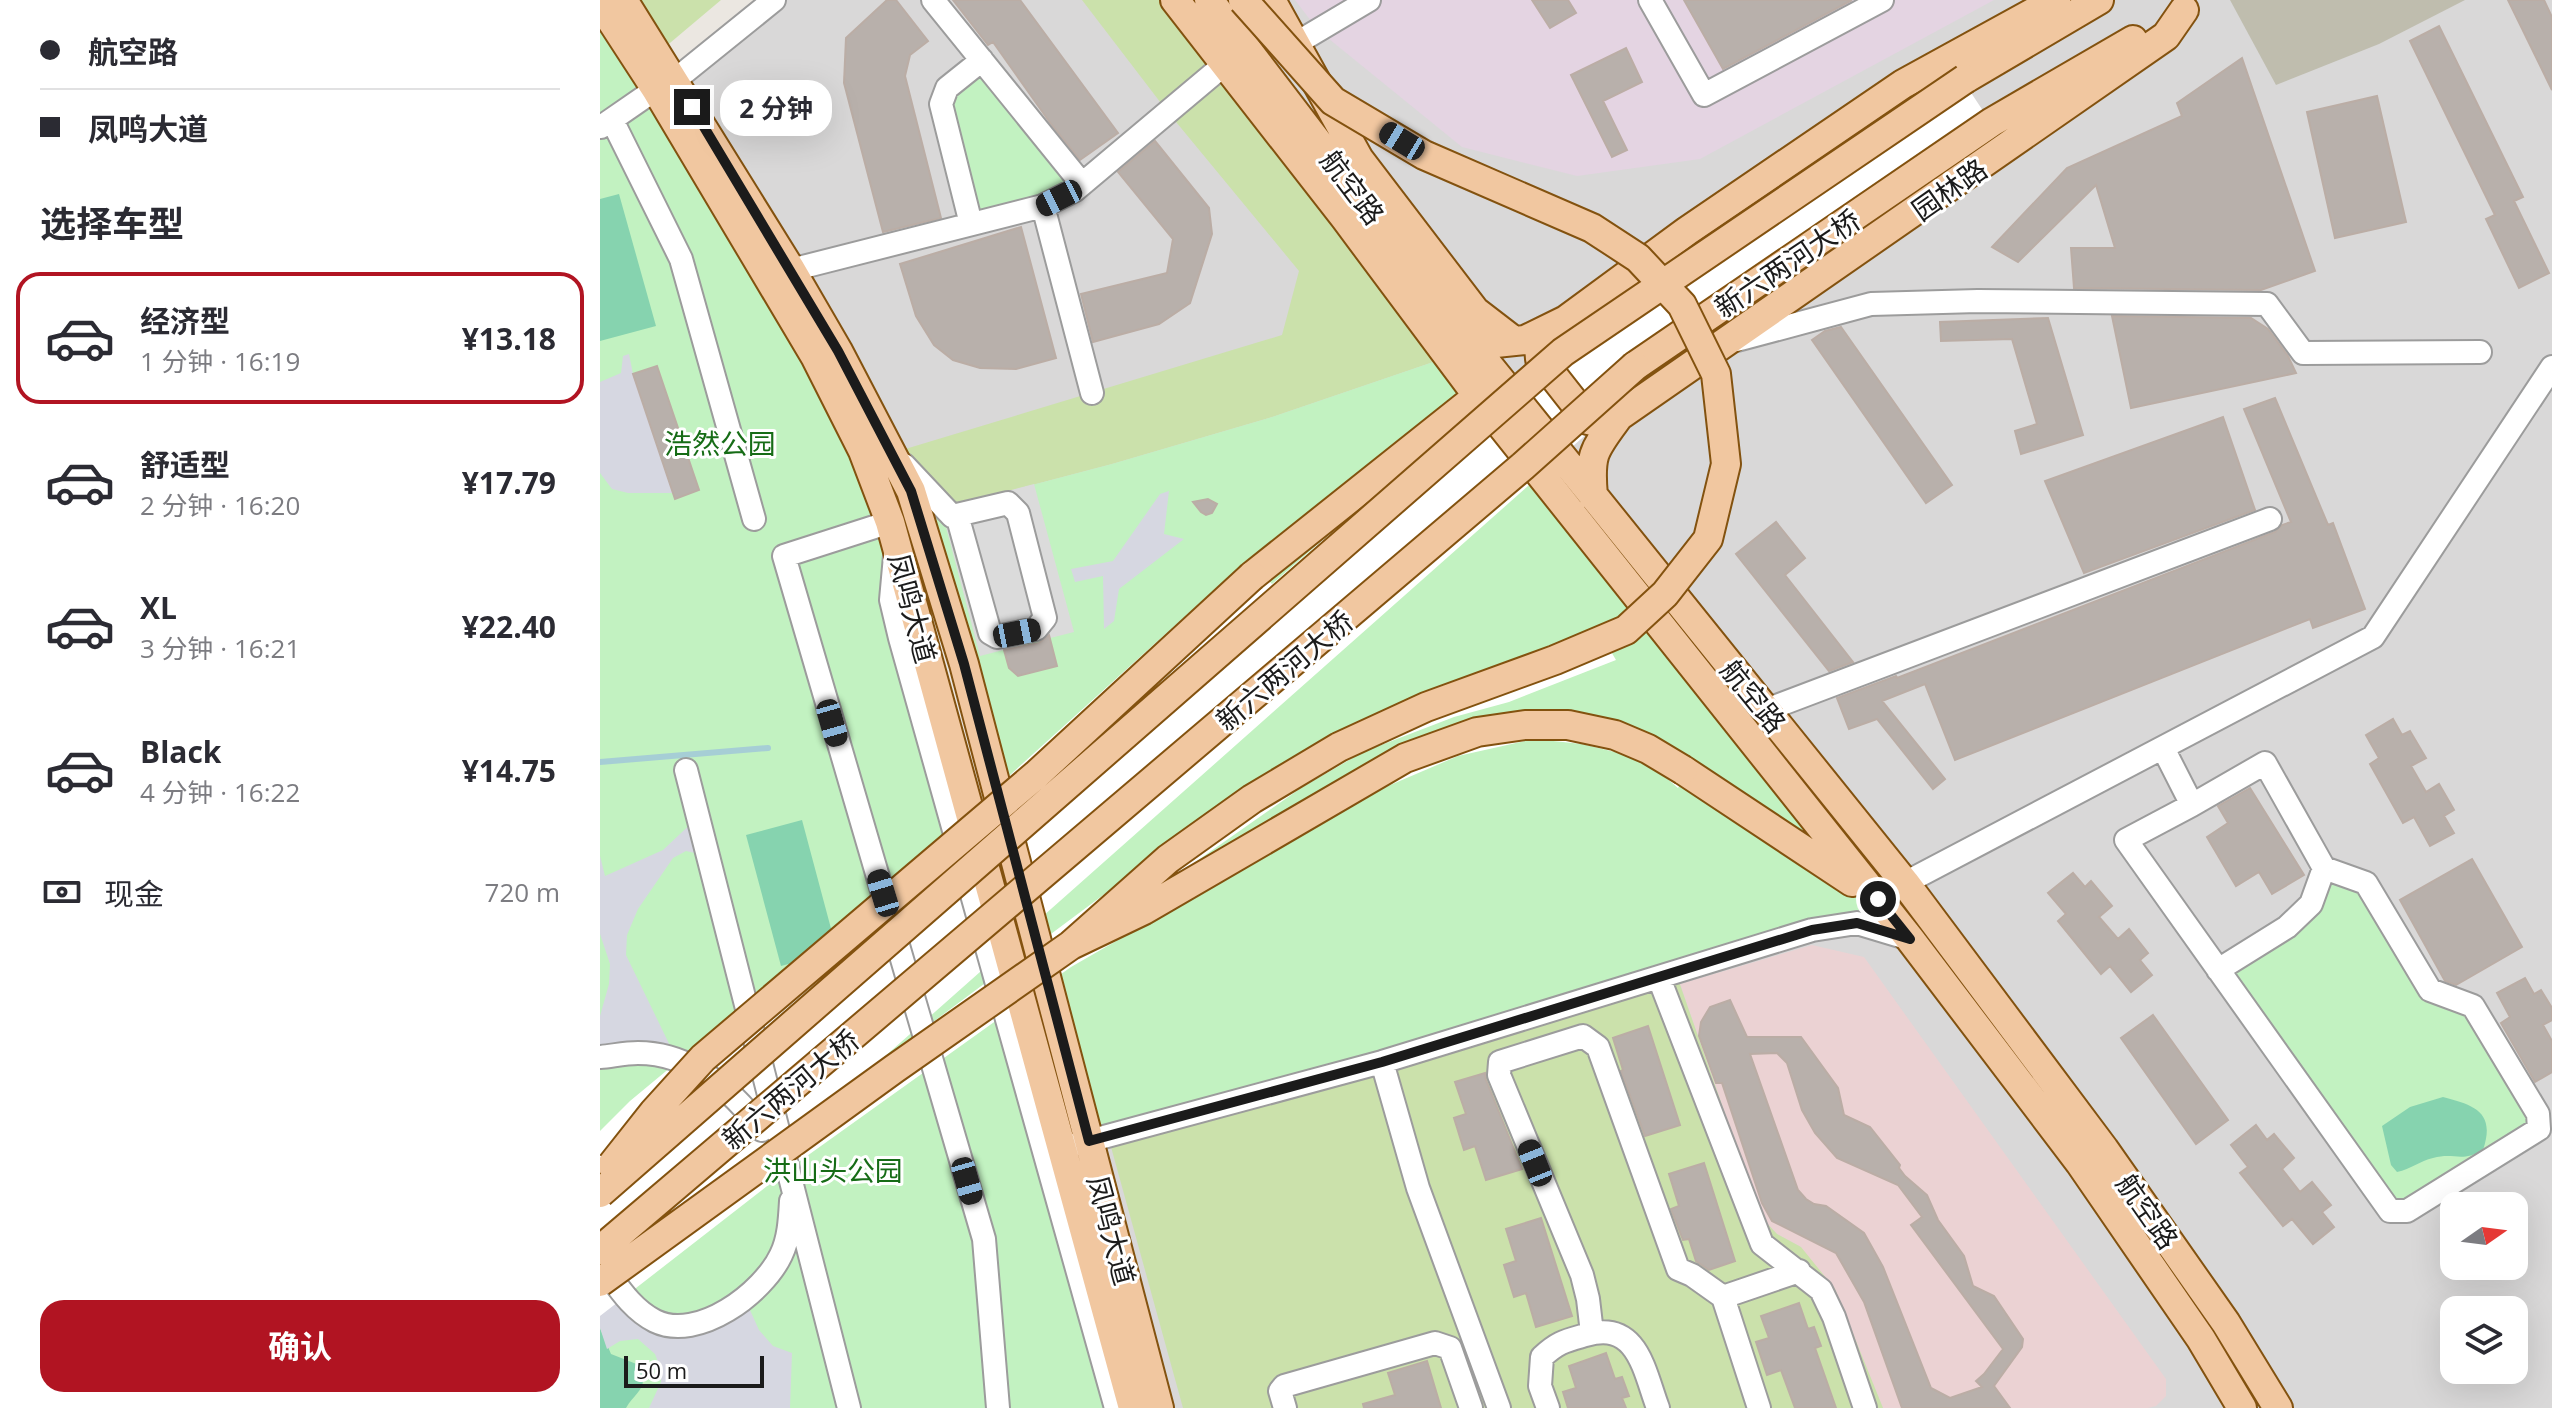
<!DOCTYPE html>
<html lang="zh">
<meta charset="utf-8">
<style>
body{margin:0;font-family:"Open Sans","Noto Sans SC",sans-serif;background:#f7f7f7;color:#2b2b33;height:100vh;display:flex;flex-direction:column;font-size:30px;white-space:nowrap}
*{box-sizing:border-box;margin:0}
p{font-size:26px;color:#7c7c81}
.icon{flex:none;width:44px;height:44px;fill:none;stroke:currentColor;stroke-width:2;stroke-linecap:round;stroke-linejoin:round}
.map{position:relative;flex:1;overflow:hidden}
.panel{display:flex;flex-direction:column;background:#fff;width:600px}
.panel>*{flex:none}
.banner{display:grid;align-content:center;height:176px;padding:0 40px;background:#fff}
.needle{width:52px;rotate:76deg}
.controls{position:absolute;left:1840px;top:1192px;display:grid;gap:16px}
.controls a{display:grid;place-items:center;width:88px;height:88px;border-radius:16px;background:#fff;box-shadow:0 8px 32px #0002;font-size:40px}
.scale{position:absolute;left:24px;bottom:20px;width:140px;box-sizing:border-box;padding-left:8px;border:4px solid #1b1b1b;border-top:0;font-size:22px;line-height:28px;white-space:nowrap;color:#1b1b1b;-webkit-text-stroke:6px #fff;paint-order:stroke}
.end{position:absolute;width:36px;height:36px;margin:-18px;border:10px solid #1b1b1b;background:#fff;box-shadow:0 0 0 4px #fff}
.from{border-radius:50%}
.bubble{position:absolute;height:56px;border-radius:24px;background:#fff;box-shadow:0 8px 32px #0002;font-size:26px;font-weight:700;line-height:56px;text-align:center}
.car{position:absolute;width:24px;height:48px;margin:-24px -12px;border-radius:10px;box-shadow:0 0 6px 2px #0007;background:linear-gradient(#222 24%,#8ab4d8 0 40%,#222 0 76%,#8ab4d8 0 86%,#222 0)}
.banner b{display:flex;align-items:center;gap:28px;height:76px;font-size:30px}
.banner b+b{border-top:2px solid #e1e1e2}
.banner i{width:20px;height:20px;background:#2b2b33}
ul{padding:0;list-style:none}
li{display:flex;align-items:center;gap:24px;height:132px;margin:0 16px 12px;padding:0 24px;border:4px solid transparent;border-radius:24px}
li div{flex:1}
li b{display:block;font-size:30px}
li em{font-style:normal;font-weight:700}
li.current{border-color:#b11422}
li>.icon{width:72px;height:72px;stroke-width:1.5}
h2{padding:0 40px;font-size:36px;line-height:96px}
.pay{display:flex;align-items:center;gap:20px;height:88px;padding:0 40px;font-size:30px}
.pay p{margin-inline-start:auto}
.action{display:flex;gap:16px;margin-top:auto;padding:16px 40px}
.action a{flex:1;height:92px;border-radius:24px;background:#b11422;color:#fff;font-size:32px;font-weight:700;line-height:92px;text-align:center}
main{display:flex;flex:1;min-height:0}
.map>svg:first-child{display:block}
.residential{fill:#d9d8d8;fill-rule:evenodd}
.commercial{fill:#ebd2d3}
.industrial{fill:#e4d4e2}
.construction{fill:#bfbdae}
.grass{fill:#cbe1ab}
.park{fill:#c2f2c1}
.pitch{fill:#86d3af}
.parking{fill:#dbdbdb}
.plaza{fill:#d6d7e1}
.pier{fill:#fff}
.lines{fill:none;stroke-linecap:round;stroke-linejoin:round}
.stream{stroke:#a6ced5;stroke-width:6}
.building{fill:#b8b0ab;stroke:#bbada5;stroke-width:2;fill-rule:evenodd}
.minor-casing{stroke:#9c9c9c;stroke-width:26}
.major-casing{stroke:#83520f;stroke-width:32}
.minor{stroke:#fff;stroke-width:22}
.major{stroke:#f1c7a0;stroke-width:28}
.major-bridge-casing{stroke:#83520f;stroke-width:32;stroke-linecap:butt}
.major-bridge{stroke:#f1c7a0;stroke-width:28}
.route{stroke:#1b1b1b;stroke-width:10}
.labels{text-anchor:middle;dominant-baseline:central;stroke-width:6;stroke-linejoin:round;paint-order:stroke}
.street-label{font-size:28px;fill:#1b1b1b;stroke:#fff}
.park-label{font-size:28px;fill:#166c16;stroke:#fff}
</style>
<main>
<section class="panel">
<div class="banner">
<b><i class="from"></i>航空路</b>
<b><i></i>凤鸣大道</b>
</div>
<h2>选择车型</h2>
<ul>
<li class="current"><svg class="icon" aria-label="car" viewBox="0 0 24 24"><path d="M5 17H2v-5l4-1 3-4h7l3 4 3 1v5h-3M9 17h6M6 11h13"/><circle cx="7" cy="17" r="2"/><circle cx="17" cy="17" r="2"/></svg><div><b>经济型</b><p>1 分钟 · 16:19</p></div><em>¥13.18</em></li>
<li><svg class="icon" aria-label="car" viewBox="0 0 24 24"><path d="M5 17H2v-5l4-1 3-4h7l3 4 3 1v5h-3M9 17h6M6 11h13"/><circle cx="7" cy="17" r="2"/><circle cx="17" cy="17" r="2"/></svg><div><b>舒适型</b><p>2 分钟 · 16:20</p></div><em>¥17.79</em></li>
<li><svg class="icon" aria-label="car" viewBox="0 0 24 24"><path d="M5 17H2v-5l4-1 3-4h7l3 4 3 1v5h-3M9 17h6M6 11h13"/><circle cx="7" cy="17" r="2"/><circle cx="17" cy="17" r="2"/></svg><div><b>XL</b><p>3 分钟 · 16:21</p></div><em>¥22.40</em></li>
<li><svg class="icon" aria-label="car" viewBox="0 0 24 24"><path d="M5 17H2v-5l4-1 3-4h7l3 4 3 1v5h-3M9 17h6M6 11h13"/><circle cx="7" cy="17" r="2"/><circle cx="17" cy="17" r="2"/></svg><div><b>Black</b><p>4 分钟 · 16:22</p></div><em>¥14.75</em></li>
</ul>
<div class="pay"><svg class="icon" aria-label="cash" viewBox="0 0 24 24"><path d="M3 7h18v10H3z"/><circle cx="12" cy="12" r="2"/></svg>现金<p>720 m</p></div>
<div class="action"><a>确认</a></div>
</section>
<div class="map">
<svg width="1952" height="1408" viewBox="0 0 1952 1408">
<rect width="100%" height="100%" fill="#ebe7e1"/>
<!-- residential -->
<path class="residential" d="M174,0H1952V1408H530L436,1030L319,515L75,80ZM1854,1206H1914V1266H1854ZM1854,1310H1914V1370H1854Z"/>
<!-- commercial -->
<path class="commercial" d="M1212,945L1264,957L1566,1379V1396L1556,1406L1548,1408H1283L1254,1337L1201,1247L1177,1234L1161,1217L1080,984Z"/>
<!-- industrial -->
<path class="industrial" d="M695,0H1394L1100,159L977,176L862,147L718,30Z"/>
<!-- construction -->
<path class="construction" d="M1630,0H1865L1779,44L1676,85Z"/>
<!-- grass -->
<path class="grass" d="M39,0H121L64,48Z
M482,0H574L848,357L669,418L512,464L319,515L292,453L682,335L699,271L567,111Z
M1076,973L1161,1217L1177,1234L1201,1247L1235,1289L1283,1408H583L508,1136Z"/>
<!-- park -->
<path class="park" d="M0,0L256,442L544,1408H0Z
M382,60L482,184L371,224L347,88Z
M848,357L1310,939L1257,923L489,1141L319,515L512,464L669,418Z
M1724,868L1766,883L1830,990L1873,1006L1939,1129L1790,1211L1618,970L1687,927Z"/>
<!-- pitch -->
<path class="pitch" d="M19,194L56,326L0,341V199Z
M202,820L237,951L181,966L146,835Z
M1843,1097C1874,1105 1896,1112 1883,1150C1861,1163 1855,1152 1833,1158C1820,1161 1811,1169 1797,1172L1791,1165L1782,1126L1810,1107Z
M0,1328L11,1354L39,1365C50,1389 36,1391 26,1408H0Z"/>
<!-- parking -->
<path class="parking" d="M434,484L474,632L380,656L341,508Z"/>
<!-- plaza -->
<path class="plaza" d="M29,354L33,374L73,493H28L12,489L0,473V382L21,373L23,356Z
M569,491L564,534L584,539L519,589L514,621L504,629L503,576L475,582L471,569L513,561L560,494Z
M98,817L108,856L86,851L73,858L38,909L27,935L26,955L76,1058L0,1057V1016L9,984L10,964L0,934V856L5,876L63,850Z
M22,1292L57,1322L145,1299L159,1330L173,1346L192,1353L190,1408H49L61,1382V1370L55,1354L38,1339L20,1341L7,1349L0,1328V1310Z"/>
<!-- pier -->
<path class="pier" d="M1352,64L1401,138L1016,408L274,1066L624,805L725,739L759,723L961,644L996,626L1016,660L909,702L854,717L763,752L701,788L574,877L910,717L1093,762L1078,788L1056,769L1023,754L982,744L934,739L858,756L781,789L471,967L193,1166L0,1316V1131L30,1101L271,901L648,559L672,584L959,335Z"/>
<g class="lines">
<!-- stream -->
<path class="stream" d="M0,762L168,748"/>
</g>
<!-- building -->
<path class="building" d="M287,0H296L328,41L310,55L305,76L341,218L283,232L244,83L246,38Z
M353,0H420L518,133L480,160L451,124L393,42L388,45Z
M932,0H968L976,13L950,28Z
M1084,0H1252L1123,69Z
M1908,0H1944L1952,17V90Z
M1839,26L1923,197L1914,201L1949,273L1919,288L1886,219L1895,215L1810,41Z
M1026,48L1042,82L1003,101L1027,150L1012,157L971,75Z
M1642,58L1715,271L1661,290L1474,288L1471,248H1515L1496,185L1418,262L1392,247L1467,168L1582,116L1577,103Z
M1777,96L1806,222L1735,238L1707,112Z
M555,141L609,208L612,234L590,303L559,324L493,342L481,294L567,273L573,239L518,172Z
M421,227L456,358L416,369L380,368L353,360L334,345L316,316L300,264Z
M1512,316L1651,318L1668,329L1688,356L1696,373L1531,408Z
M1448,318L1483,435L1421,454L1415,431L1437,424L1412,339L1341,341L1340,322Z
M1241,327L1352,485L1326,503L1212,340L1225,331Z
M57,366L99,490L75,499L33,374Z
M1675,398L1728,525L1733,523L1765,609L1713,628L1710,619L1355,760L1325,684L1282,701L1345,779L1333,789L1277,719L1249,729L1237,698L1296,676L1297,678L1675,532L1682,525L1691,522L1644,409Z
M1623,417L1655,510L1484,573L1445,481Z
M608,499L617,504L612,513L606,515L601,512L593,502Z
M1176,522L1205,558L1185,575L1253,662L1229,671L1136,554Z
M449,635L457,666L418,676L409,668L404,650L439,643Z
M1793,719L1802,735L1810,731L1826,758L1811,766L1826,792L1839,784L1854,810L1844,816L1854,833L1830,846L1814,817L1803,823L1770,764L1779,758L1766,735Z
M1650,788L1704,875L1672,894L1659,872L1636,886L1607,837L1628,823L1618,806Z
M1872,859L1922,947L1856,985L1845,981L1800,900Z
M1473,873L1485,887L1491,881L1512,906L1499,917L1518,939L1529,929L1548,953L1540,960L1552,975L1531,992L1510,966L1501,974L1458,921L1466,914L1448,893Z
M1925,978L1934,994L1941,990L1952,1008V1020L1943,1025L1952,1041V1072L1935,1082L1901,1023L1910,1017L1897,993Z
M1130,1000L1147,1037H1201L1238,1088L1244,1115L1270,1127L1300,1165L1299,1168L1305,1176L1327,1195L1338,1220L1364,1256L1373,1286L1394,1296L1423,1339L1422,1347L1394,1386L1410,1408H1302L1264,1302L1236,1253L1172,1221L1162,1203L1122,1083H1116L1099,1036L1101,1022L1110,1007ZM1177,1053L1187,1063L1202,1110L1215,1133L1237,1158L1298,1185L1322,1217L1311,1225L1403,1349L1384,1374L1376,1381L1382,1387L1350,1398L1331,1388L1283,1267L1264,1233L1226,1206L1214,1204L1206,1199L1198,1190L1150,1054Z
M1553,1015L1628,1120L1596,1144L1521,1038Z
M1048,1026L1080,1125L1045,1136L1021,1071L1023,1070L1013,1038Z
M885,1073L886,1080L922,1169L886,1180L875,1146L864,1150L854,1118L866,1114L855,1082Z
M1656,1125L1667,1140L1674,1134L1694,1158L1682,1169L1700,1192L1712,1182L1731,1205L1722,1212L1734,1227L1713,1244L1692,1219L1683,1226L1640,1173L1648,1167L1631,1145Z
M1104,1163L1135,1261L1109,1270L1096,1261L1089,1239L1083,1240L1071,1209L1079,1206L1069,1174Z
M941,1218L972,1316L936,1327L926,1293L914,1297L904,1265L916,1261L906,1229Z
M1199,1303L1208,1329L1214,1327L1221,1346L1215,1348L1236,1408H1195L1181,1370L1167,1375L1156,1342L1169,1338L1161,1316Z
M1006,1353L1015,1379L1022,1377L1029,1396L1022,1398L1026,1408H968L963,1392L976,1388L969,1366Z
M827,1361L841,1408H764L763,1404L795,1395L788,1373Z"/>
<g class="lines">
<!-- minor casing -->
<g class="minor-casing">
<path id="minor" d="M333,0L482,184
M1050,0L1104,95L1282,0
M695,44L769,0
M12,120L81,259L154,519
M1,127L56,89L75,80L174,0
M443,206L492,393
M371,224L341,104L347,88L382,60
M191,270L443,206L475,190L625,64
M1137,340L1271,304L1378,301L1667,304L1703,353L1880,352
M304,465L352,516L357,515L408,503L418,513L445,618L436,629L397,637L390,633L357,515
M290,522L184,556L384,1239L398,1408
M295,556L291,600L300,638L516,1408
M1166,710L1670,519
M1563,748L1592,805L1526,840L1790,1211H1807L1939,1129L1938,1114L1873,1006L1830,990L1766,883L1724,868L1665,763L1592,805
M86,770L249,1408
M1305,883L1773,637L1952,367
M1618,970L1687,927L1711,904L1724,868
M1059,978L1162,1244L1221,1290L1234,1317L1265,1408
M0,1057C12,1056 25,1053 38,1053C92,1053 132,1090 162,1130
M782,1062L818,1188L899,1408
M474,1145L782,1062L1212,930L1257,923L1310,939
M1,1264C17,1285 31,1309 55,1321C98,1342 163,1293 181,1255C189,1239 190,1219 191,1201
M1123,1297L1199,1271
M992,1333L988,1299L982,1275L899,1075L900,1062L983,1036L998,1047L1078,1269L1092,1275L1123,1297L1159,1408
M685,1408L680,1391L684,1386L835,1343L850,1348L871,1408
M948,1408L940,1386L942,1357C958,1342 965,1341 986,1335C1038,1320 1044,1371 1058,1408"/>
</g>
<!-- major casing -->
<g class="major-casing">
<path id="major" d="M23,0L191,270L238,351L311,491L364,664L559,1408
M575,0L745,218L874,391L1310,939L1480,1163L1601,1339L1642,1408
M609,0L885,361L1305,883L1504,1149L1626,1323L1678,1408
M671,0L759,159L875,311L914,341
M0,3L56,89L215,356L263,451L290,522L533,1408
M1365,79L1499,0
M862,330L886,344L925,340L966,320L1087,231L1303,84L1456,0
M939,346L940,359L988,420L1003,423
M1035,366L1392,122L1533,40
M993,496C989,453 994,450 1019,416L1566,36L1584,10
M652,576L878,396
M1083,770L1252,882"/>
</g>
<!-- minor -->
<use href="#minor" class="minor"/>
<!-- major -->
<use href="#major" class="major"/>
<!-- major-bridge casing -->
<g class="major-bridge-casing">
<path id="major-bridge" d="M471,945L568,859L652,799L739,747L826,707L955,660L1026,630L1065,594L1108,539L1126,464L1116,374L1082,305L1038,258L992,228L824,155L733,101L643,0
M12,1165L54,1112L103,1058L436,775L652,576
M0,1193L963,352L1365,79
M0,1250L923,466L1035,366
M0,1282L294,1069L471,945L544,910L805,758L877,732L925,725H968L1015,735L1048,749L1083,770"/>
</g>
<!-- major-bridge -->
<use href="#major-bridge" class="major-bridge"/>
</g>
<g class="lines">
<!-- route -->
<path class="route" d="M92,107L238,351L311,491L364,664L489,1141L782,1062L1212,930L1257,923L1310,939L1278,899"/>
</g>
<g class="labels">
<!-- street labels -->
<g class="street-label">
<text transform="translate(753 187) rotate(53)">航空路</text>
<text transform="translate(1349 189) rotate(-35)">园林路</text>
<text transform="translate(1187 263) rotate(-34)">新六两河大桥</text>
<text transform="translate(313 608) rotate(75)">凤鸣大道</text>
<text transform="translate(684 670) rotate(-40)">新六两河大桥</text>
<text transform="translate(1154 696) rotate(51)">航空路</text>
<text transform="translate(190 1089) rotate(-40)">新六两河大桥</text>
<text transform="translate(1548 1211) rotate(55)">航空路</text>
<text transform="translate(512 1230) rotate(75)">凤鸣大道</text>
</g>
<!-- park labels -->
<g class="park-label">
<text x="120" y="443">浩然公园</text>
<text x="233" y="1170">洪山头公园</text>
</g>
</g>
</svg>
<div class="controls">
<a><svg class="needle" viewBox="-14 -14 28 28"><path d="M0-13l5 13h-10z" fill="#e53935"/><path d="M0 13l5-13h-10z" fill="#7c7c81"/></svg></a>
<a><svg class="icon" aria-label="layers" viewBox="0 0 24 24"><path d="M12 4l9 5-9 5-9-5zM3 14l9 5 9-5"/></svg></a>
</div>
<div class="scale">50 m</div>
<i class="end from" style="left:1278px;top:899px"></i>
<i class="end" style="left:92px;top:107px"></i>
<div class="bubble" style="left:120px;top:80px;width:112px">2 分钟</div>
<i class="car" style="left:802px;top:141px;rotate:301deg"></i>
<i class="car" style="left:459px;top:198px;rotate:243deg"></i>
<i class="car" style="left:417px;top:633px;rotate:79deg"></i>
<i class="car" style="left:232px;top:723px;rotate:164deg"></i>
<i class="car" style="left:283px;top:893px;rotate:343deg"></i>
<i class="car" style="left:935px;top:1163px;rotate:338deg"></i>
<i class="car" style="left:367px;top:1181px;rotate:164deg"></i>
</div>
</main>
